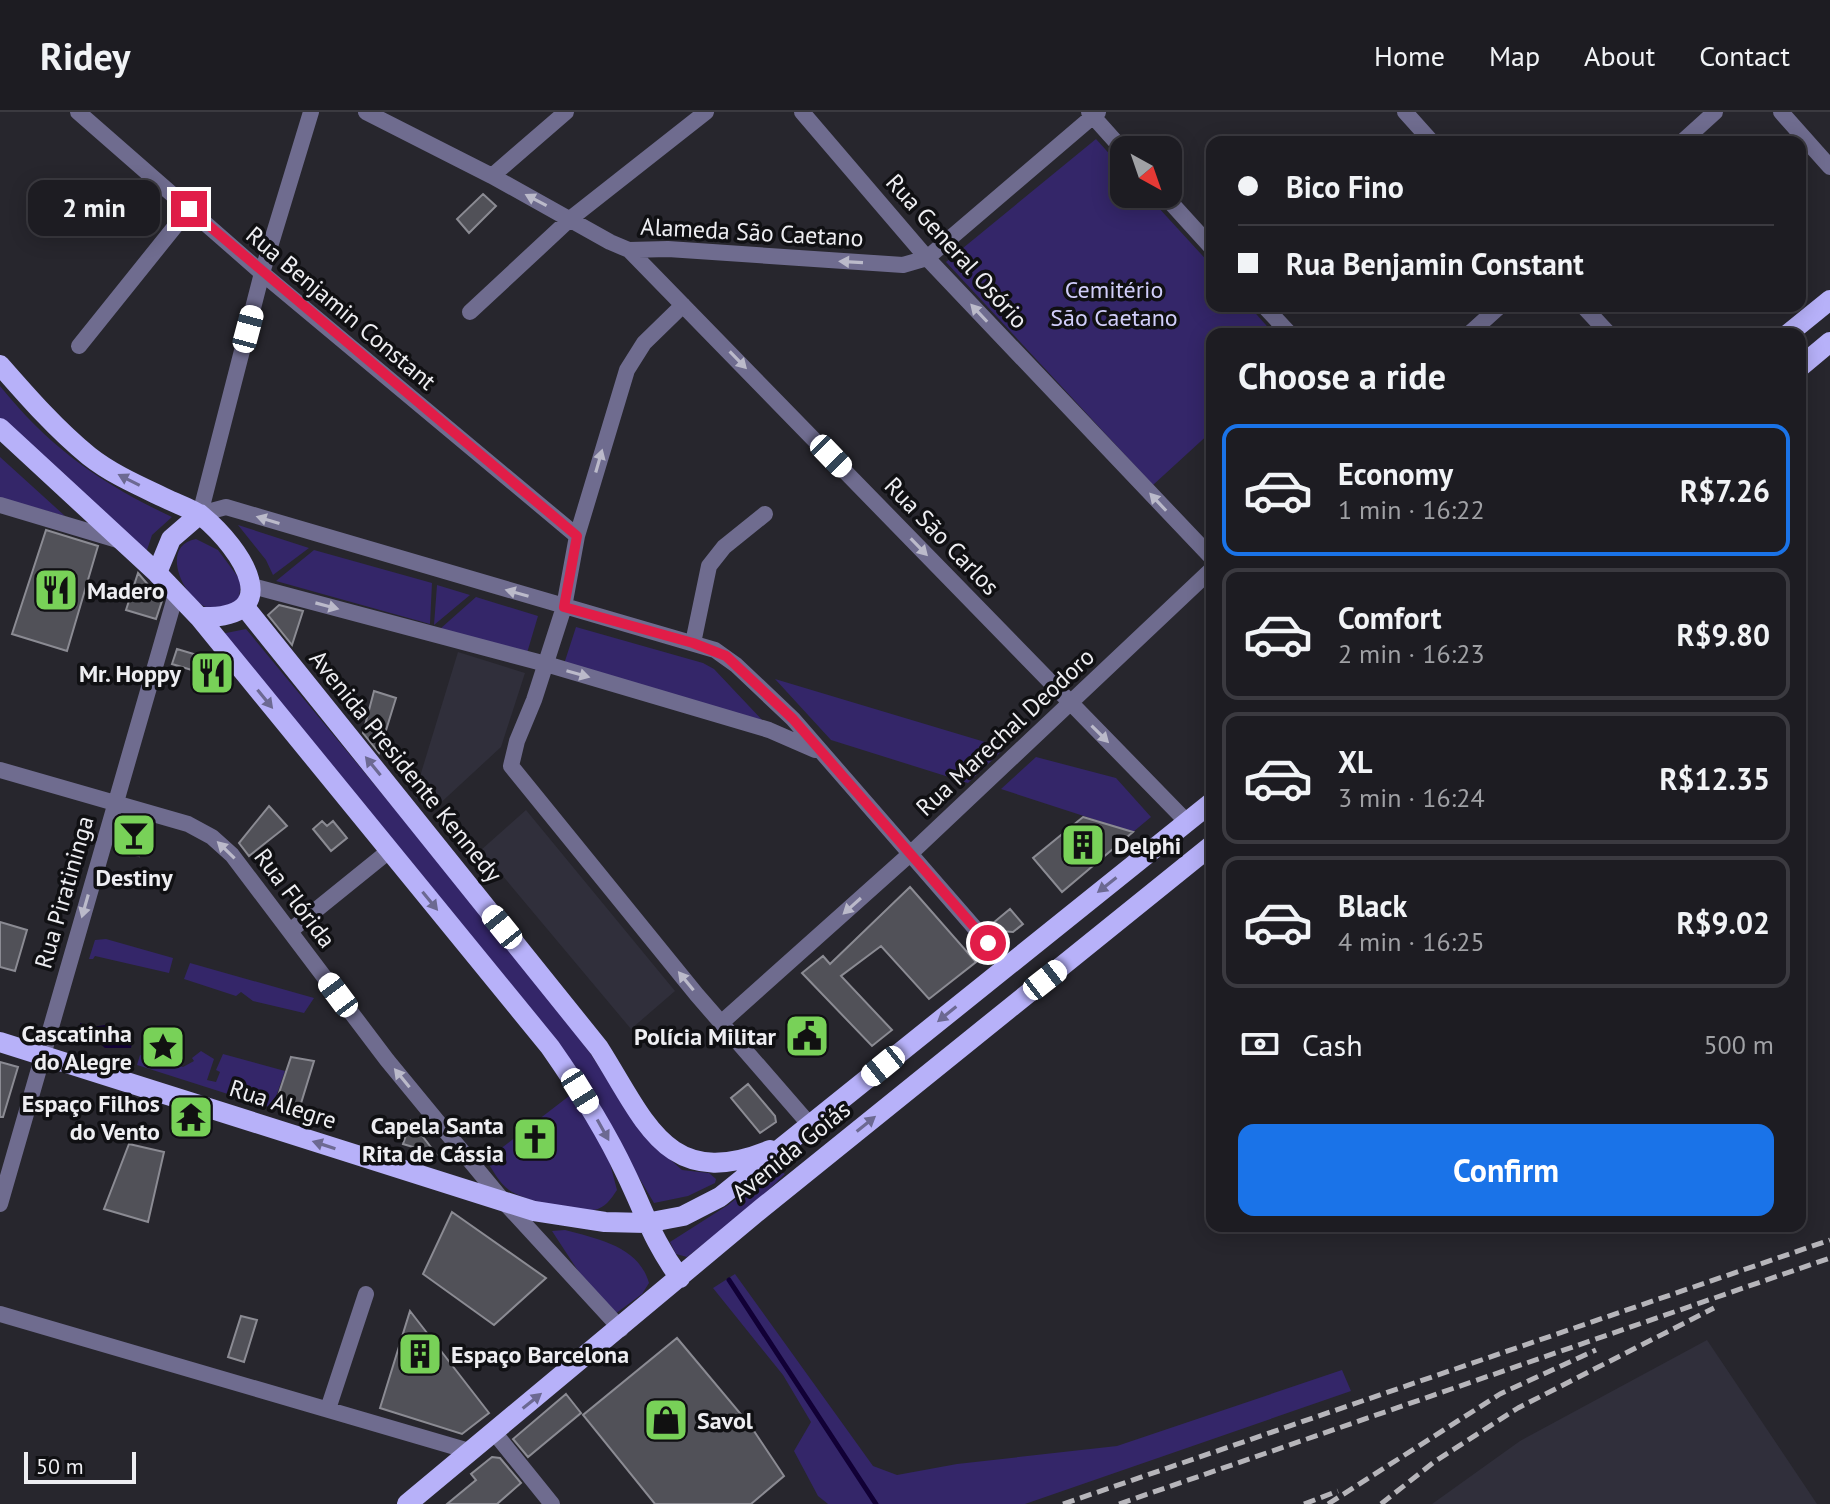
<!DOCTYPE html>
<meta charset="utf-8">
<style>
body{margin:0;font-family:"PT Sans",sans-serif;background:#25252a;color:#f1f3f6;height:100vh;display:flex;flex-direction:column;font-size:30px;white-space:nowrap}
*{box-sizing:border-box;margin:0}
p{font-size:26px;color:#a0a1a5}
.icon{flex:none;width:44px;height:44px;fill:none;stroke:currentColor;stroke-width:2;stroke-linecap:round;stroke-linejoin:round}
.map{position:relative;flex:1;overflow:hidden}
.panel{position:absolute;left:1206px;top:216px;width:600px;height:904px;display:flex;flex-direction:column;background:#1d1c22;border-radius:16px;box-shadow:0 4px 20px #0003,0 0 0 2px #3b3a40}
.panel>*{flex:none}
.top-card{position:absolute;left:1206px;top:24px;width:600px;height:176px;border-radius:16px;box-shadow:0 4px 20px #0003,0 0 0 2px #3b3a40;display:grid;align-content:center;height:176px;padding:0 32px;background:#1d1c22}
.needle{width:52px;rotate:140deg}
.controls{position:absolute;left:1110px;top:24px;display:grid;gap:16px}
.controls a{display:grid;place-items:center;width:72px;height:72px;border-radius:16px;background:#1d1c22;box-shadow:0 4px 20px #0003,0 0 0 2px #3b3a40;font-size:40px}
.scale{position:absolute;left:24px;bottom:20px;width:112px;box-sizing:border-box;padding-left:8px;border:4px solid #eeeef2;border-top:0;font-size:22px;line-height:28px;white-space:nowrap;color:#eeeef2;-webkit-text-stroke:6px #101013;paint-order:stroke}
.end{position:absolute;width:36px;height:36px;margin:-18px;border:10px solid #e11d48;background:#fff;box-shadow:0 0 0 4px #fff}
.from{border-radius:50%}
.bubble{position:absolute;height:56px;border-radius:16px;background:#1d1c22;box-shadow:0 4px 20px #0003,0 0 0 2px #3b3a40;font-size:26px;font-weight:800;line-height:56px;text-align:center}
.car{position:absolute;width:24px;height:48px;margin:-24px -12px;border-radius:10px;box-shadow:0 0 6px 2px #0007;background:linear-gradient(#fff 24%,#345 0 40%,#fff 0 76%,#345 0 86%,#fff 0)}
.top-card b{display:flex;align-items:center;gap:28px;height:76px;font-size:30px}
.top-card b+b{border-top:2px solid #3b3a40}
.top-card i{width:20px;height:20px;background:#f1f3f6}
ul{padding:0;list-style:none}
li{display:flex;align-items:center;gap:24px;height:132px;margin:0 16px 12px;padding:0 16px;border:4px solid #3b3a40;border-radius:16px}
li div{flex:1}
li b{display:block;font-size:30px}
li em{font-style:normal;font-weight:800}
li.selected{border-color:#1a73e8}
li>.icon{width:72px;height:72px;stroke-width:1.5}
h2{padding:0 32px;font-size:36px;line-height:96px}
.pay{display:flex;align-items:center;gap:20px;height:88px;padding:0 32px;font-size:30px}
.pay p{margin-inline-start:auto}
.primary-button{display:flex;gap:16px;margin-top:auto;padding:16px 32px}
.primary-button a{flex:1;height:92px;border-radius:16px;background:#1a73e8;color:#fff;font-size:32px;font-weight:800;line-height:92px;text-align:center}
header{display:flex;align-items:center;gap:48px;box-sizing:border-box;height:112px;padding:0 40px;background:#1d1c22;border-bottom:2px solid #3b3a40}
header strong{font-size:38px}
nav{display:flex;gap:44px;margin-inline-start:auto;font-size:28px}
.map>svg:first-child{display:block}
.built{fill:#302f3b}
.green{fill:#342669}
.water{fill:#110035}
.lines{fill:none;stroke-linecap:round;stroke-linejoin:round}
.stream{stroke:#110035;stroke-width:5}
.building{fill:#515158;stroke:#8b8b93;stroke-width:2}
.minor{stroke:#6f6c8f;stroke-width:16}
.major{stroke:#b7b1f9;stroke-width:20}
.rail{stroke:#b6b5ba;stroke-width:5;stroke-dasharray:12 6;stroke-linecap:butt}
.oneway{fill:#bbbaca}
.oneway2{fill:#6c6992}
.route{stroke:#e11d48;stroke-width:10}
.labels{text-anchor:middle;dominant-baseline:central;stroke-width:7;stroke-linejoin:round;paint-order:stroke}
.street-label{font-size:24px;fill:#eeeef2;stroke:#101013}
.park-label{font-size:24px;fill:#d1cefa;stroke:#101013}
.poi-label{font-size:24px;font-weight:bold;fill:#eeeef2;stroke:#101013;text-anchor:end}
</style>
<header>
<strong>Ridey</strong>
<nav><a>Home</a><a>Map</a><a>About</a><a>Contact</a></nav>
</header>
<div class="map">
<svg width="1830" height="1392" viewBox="0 0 1830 1392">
<rect width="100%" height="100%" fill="#27262d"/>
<!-- built -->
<path class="built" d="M458,540L525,561L501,635L435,696L425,695L414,684Z
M526,698L675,879L631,917L481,738Z
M1707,1228L1817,1392H1432L1520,1329Z"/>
<!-- green -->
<path class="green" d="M1096,27L1124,58V82H1146L1212,154V194H1249L1274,222H1212V319L1153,373L946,150Z
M0,274C50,336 100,371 172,405L152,423L146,441L0,307Z
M0,345L65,404L0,386Z
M238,413L309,436L273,463L266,448Z
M196,427L218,438L241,469L239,486L231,494C223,495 213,498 206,495C183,485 159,434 196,427Z
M314,438L432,471L430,512L276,469Z
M437,473L470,483L434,513Z
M476,485L538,504L527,541L440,517Z
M576,515L703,551L714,557L765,611L564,552Z
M246,517L539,872L590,941L643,1023L682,1058L709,1061L716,1067L715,1071L688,1084L654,1091L576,959L221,522Z
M775,567L1005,636L968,671L831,628Z
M1036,645L1116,666L1151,705L1133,720L1001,677Z
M106,827L173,846L169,861L95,844L93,847H89L95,828Z
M190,851L314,886L304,901L253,889L241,880L236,884L184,867Z
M201,939L214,947L207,968L216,970L220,960L216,958L223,942L285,959L272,996L137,953L140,943L183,955L194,949L192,946Z
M573,981L608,1044L617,1078C611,1087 605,1096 594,1098C577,1102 523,1088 509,1078C499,1071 493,1058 486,1048Z
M776,1056L785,1062L755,1091L687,1145L676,1142L670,1130L728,1093Z
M565,1118C599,1127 639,1135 649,1171L642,1182L615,1202L588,1174L552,1119Z
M735,1162L873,1354L897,1363L957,1352L1117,1334L1342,1258L1351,1279L1025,1392H828L818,1384L794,1339L811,1310L783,1263L713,1176Z"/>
<!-- water -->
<path class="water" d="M80,911L92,915L105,913L109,919L133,927L131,936H105L92,925H80Z"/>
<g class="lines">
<!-- stream -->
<path class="stream" d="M729,1168L876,1392"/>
</g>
<!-- building -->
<path class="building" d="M483,82L496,94L469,121L457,107Z
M46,418L98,434L67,539L12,522Z
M138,461L162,489L156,507L126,498Z
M279,493L303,499L292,533L268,503Z
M177,537L214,548L231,570L172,552Z
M374,579L396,586L379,641L363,621Z
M269,694L287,714L249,744L239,731Z
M1083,705L1133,720L1062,780L1033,746Z
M126,709L149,717L139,744L117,738Z
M322,709L327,714L333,709L347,726L331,739L313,717Z
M910,775L976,850L929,887L881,834L841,864L892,918L872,934L802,861L823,844L830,852Z
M1010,797L1023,812L1013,820L1000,819L993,811Z
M0,810L27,818L15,859L0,855Z
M291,945L314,949L298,1001L274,996Z
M0,950L18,955L3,1005H0Z
M748,972L775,1004L776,1010L760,1021L731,986Z
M411,1009L436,1042L403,1032Z
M551,1009L552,1041L547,1046L516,1037L527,1017L540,1010Z
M129,1032L164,1040L148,1110L104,1097Z
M452,1100L546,1166L494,1213L423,1162Z
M410,1199L489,1301L462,1322L380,1296Z
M241,1204L257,1208L244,1250L228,1245Z
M677,1226L750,1313L784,1364L751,1392H655L583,1303Z
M566,1282L581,1301L528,1345L513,1327Z
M492,1345L500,1346L521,1371L497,1392H447L476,1368L471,1362Z"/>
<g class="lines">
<!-- minor -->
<path class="minor" d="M78,0L262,161L577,424
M366,0L492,64L610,130L629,138L668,137L903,153L927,146L1098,0
M802,0L927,146L1212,446
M1089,0L1124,39
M1405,0L1432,30
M1781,0L1830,55
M1682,30L1715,0
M492,64L566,0
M1163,82L1212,136
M629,138L1187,710
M683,193L644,231L627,258L577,424L564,495L534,588L517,629L511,654L697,883L810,1013
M1264,194L1290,222
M1583,194L1609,222
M470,200L570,107L706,0
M1469,222L1500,194
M79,234L189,97
M0,393L121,429
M200,402L226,395L715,538L736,553L793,607L1007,853
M200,402L262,161L311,0
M252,474L546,552L769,618L815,638
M693,531L709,454L724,435L765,402
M0,658L188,712L212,725L232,743L387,948L447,1021L505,1091L621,1217
M290,819L389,739
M721,911L910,742L1212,457
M0,1092L176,482
M0,1202L469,1339
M328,1297L366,1182
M493,1319L552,1392"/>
<!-- major -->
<path class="major" d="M1788,222L1830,188
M0,253C28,285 56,317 89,344C113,363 142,375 169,388C180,393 192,397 202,404C242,437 289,508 199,505
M1800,255L1830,230
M0,316L157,461L199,505L550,935C578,975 605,1017 626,1062C645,1101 653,1130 680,1166
M157,461L171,427L200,402
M244,494L599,936C646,1010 667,1080 770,1038
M0,930L534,1099L605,1110L646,1111L683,1104L720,1085L1212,690
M407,1392L762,1096L1212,733"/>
<!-- rail -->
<path class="rail" d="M1063,1392L1830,1128
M1119,1392L1830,1146
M1304,1392L1338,1379
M1328,1392L1500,1282L1596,1238
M1381,1392L1434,1350L1518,1296L1714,1196"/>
</g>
<!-- one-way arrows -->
<defs><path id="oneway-solid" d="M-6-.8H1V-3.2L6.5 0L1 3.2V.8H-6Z" transform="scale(2)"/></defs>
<g class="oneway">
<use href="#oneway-solid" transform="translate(536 88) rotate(-152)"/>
<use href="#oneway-solid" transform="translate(851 150) rotate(-177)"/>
<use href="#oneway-solid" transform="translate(979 201) rotate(-133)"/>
<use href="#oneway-solid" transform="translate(738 248) rotate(46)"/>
<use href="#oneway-solid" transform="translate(599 349) rotate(-74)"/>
<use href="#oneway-solid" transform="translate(1158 390) rotate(-133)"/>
<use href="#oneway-solid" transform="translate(268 408) rotate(-163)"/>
<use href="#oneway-solid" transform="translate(919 435) rotate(46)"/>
<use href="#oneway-solid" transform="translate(517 481) rotate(-164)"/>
<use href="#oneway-solid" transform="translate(327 494) rotate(15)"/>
<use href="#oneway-solid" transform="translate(578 562) rotate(16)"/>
<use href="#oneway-solid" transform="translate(1100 622) rotate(45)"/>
<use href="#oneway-solid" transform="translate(226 738) rotate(-136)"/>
<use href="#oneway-solid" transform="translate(85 794) rotate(106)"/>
<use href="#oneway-solid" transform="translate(852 794) rotate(138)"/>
<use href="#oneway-solid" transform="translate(686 869) rotate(-129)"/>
<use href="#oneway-solid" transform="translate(402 966) rotate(-129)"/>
</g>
<g class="oneway2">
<use href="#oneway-solid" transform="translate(129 368) rotate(-153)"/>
<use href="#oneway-solid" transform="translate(265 587) rotate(51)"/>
<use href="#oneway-solid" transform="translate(373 654) rotate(-129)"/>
<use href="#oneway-solid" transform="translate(1107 773) rotate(142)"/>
<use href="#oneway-solid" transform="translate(430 789) rotate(51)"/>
<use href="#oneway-solid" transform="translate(947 902) rotate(141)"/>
<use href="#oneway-solid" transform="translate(866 1012) rotate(-39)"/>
<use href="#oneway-solid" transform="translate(603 1018) rotate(61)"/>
<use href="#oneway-solid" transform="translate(324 1033) rotate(-162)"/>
<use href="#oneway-solid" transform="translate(532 1289) rotate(-39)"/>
</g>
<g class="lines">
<!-- route -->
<path class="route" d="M189,97L577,424L564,495L693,531L726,544L793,607L988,831"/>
</g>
<!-- icons -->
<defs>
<g id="restaurant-square" transform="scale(2.3)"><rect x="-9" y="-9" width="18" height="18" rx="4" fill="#78d158" stroke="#101013"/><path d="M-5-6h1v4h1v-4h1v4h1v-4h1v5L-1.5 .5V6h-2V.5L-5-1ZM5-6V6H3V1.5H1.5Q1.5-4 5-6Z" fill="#111"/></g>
<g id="bar-square" transform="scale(2.3)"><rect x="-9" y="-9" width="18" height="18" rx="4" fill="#78d158" stroke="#101013"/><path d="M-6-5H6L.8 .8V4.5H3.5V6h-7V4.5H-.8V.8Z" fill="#111"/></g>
<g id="building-square" transform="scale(2.3)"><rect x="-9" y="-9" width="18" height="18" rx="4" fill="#78d158" stroke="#101013"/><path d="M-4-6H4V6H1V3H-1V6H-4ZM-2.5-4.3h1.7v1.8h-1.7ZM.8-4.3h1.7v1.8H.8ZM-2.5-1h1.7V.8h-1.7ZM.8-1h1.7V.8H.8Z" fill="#111"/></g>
<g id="civic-square" transform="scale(2.3)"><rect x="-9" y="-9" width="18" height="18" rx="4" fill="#78d158" stroke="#101013"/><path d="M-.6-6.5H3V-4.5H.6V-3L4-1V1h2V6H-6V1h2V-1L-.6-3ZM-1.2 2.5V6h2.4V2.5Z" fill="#111"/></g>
<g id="sight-square" transform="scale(2.3)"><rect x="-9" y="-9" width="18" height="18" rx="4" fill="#78d158" stroke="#101013"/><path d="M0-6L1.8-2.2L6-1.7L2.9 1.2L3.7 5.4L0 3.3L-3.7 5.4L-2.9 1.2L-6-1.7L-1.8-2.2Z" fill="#111"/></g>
<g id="temple-square" transform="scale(2.3)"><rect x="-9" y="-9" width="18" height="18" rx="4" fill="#78d158" stroke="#101013"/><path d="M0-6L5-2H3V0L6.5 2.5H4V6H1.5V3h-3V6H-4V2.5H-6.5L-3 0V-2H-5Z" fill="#111"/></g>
<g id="church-square" transform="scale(2.3)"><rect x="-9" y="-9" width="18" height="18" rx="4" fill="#78d158" stroke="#101013"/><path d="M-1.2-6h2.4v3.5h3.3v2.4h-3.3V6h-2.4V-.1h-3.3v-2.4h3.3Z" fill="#111"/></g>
<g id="shop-square" transform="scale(2.3)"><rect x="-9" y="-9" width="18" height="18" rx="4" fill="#78d158" stroke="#101013"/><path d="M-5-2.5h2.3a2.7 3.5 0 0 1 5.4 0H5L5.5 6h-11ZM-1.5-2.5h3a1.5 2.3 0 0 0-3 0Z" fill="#111"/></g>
</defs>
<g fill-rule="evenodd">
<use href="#restaurant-square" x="56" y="478"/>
<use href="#restaurant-square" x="212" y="561"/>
<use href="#bar-square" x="134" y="723"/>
<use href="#building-square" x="1083" y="733"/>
<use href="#civic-square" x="807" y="924"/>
<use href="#sight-square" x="163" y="935"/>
<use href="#temple-square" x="191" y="1005"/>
<use href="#church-square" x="535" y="1027"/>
<use href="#building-square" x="420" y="1242"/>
<use href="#shop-square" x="666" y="1308"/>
</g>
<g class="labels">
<!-- street labels -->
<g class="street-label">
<text transform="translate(752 120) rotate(3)">Alameda São Caetano</text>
<text transform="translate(957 139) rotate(48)">Rua General Osório</text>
<text transform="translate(341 196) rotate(40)">Rua Benjamin Constant</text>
<text transform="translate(942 424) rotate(46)">Rua São Carlos</text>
<text transform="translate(1005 620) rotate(-43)">Rua Marechal Deodoro</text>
<text transform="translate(406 654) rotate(51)">Avenida Presidente Kennedy</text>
<text transform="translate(64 780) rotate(-74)">Rua Piratininga</text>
<text transform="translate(295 786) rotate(53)">Rua Flórida</text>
<text transform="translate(283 992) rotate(18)">Rua Alegre</text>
<text transform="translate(791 1039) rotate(-39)">Avenida Goiás</text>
</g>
<!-- park labels -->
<g class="park-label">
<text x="1114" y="177">Cemitério<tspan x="1114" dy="28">São Caetano</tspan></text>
</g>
<!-- poi labels -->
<g class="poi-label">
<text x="87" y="478" text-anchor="start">Madero</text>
<text x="181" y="561">Mr. Hoppy</text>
<text x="1114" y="733" text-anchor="start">Delphi</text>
<text x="134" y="765" text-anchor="middle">Destiny</text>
<text x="132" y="921">Cascatinha<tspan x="132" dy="28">do Alegre</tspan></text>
<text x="776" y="924">Polícia Militar</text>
<text x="160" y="991">Espaço Filhos<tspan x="160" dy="28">do Vento</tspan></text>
<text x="504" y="1013">Capela Santa<tspan x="504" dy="28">Rita de Cássia</tspan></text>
<text x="451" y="1242" text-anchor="start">Espaço Barcelona</text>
<text x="697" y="1308" text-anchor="start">Savol</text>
</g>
</g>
</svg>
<div class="controls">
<a><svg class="needle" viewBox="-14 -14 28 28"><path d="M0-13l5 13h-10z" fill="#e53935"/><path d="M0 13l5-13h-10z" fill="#a0a1a5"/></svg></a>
</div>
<div class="scale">50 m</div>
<i class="end from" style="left:988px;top:831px"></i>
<i class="end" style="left:189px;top:97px"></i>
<div class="bubble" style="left:28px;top:68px;width:132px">2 min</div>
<i class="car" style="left:248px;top:217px;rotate:15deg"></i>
<i class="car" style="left:831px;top:344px;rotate:136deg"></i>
<i class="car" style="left:502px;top:815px;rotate:321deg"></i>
<i class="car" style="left:1045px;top:868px;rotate:52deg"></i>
<i class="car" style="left:338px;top:883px;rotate:323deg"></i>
<i class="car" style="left:883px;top:954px;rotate:231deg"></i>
<i class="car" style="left:580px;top:979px;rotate:148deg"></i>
<div class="top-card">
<b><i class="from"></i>Bico Fino</b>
<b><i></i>Rua Benjamin Constant</b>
</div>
<section class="panel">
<h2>Choose a ride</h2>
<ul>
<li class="selected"><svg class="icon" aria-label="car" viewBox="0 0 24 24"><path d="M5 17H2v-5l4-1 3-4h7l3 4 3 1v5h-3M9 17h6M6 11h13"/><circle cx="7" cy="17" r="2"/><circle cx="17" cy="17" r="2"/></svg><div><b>Economy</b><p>1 min · 16:22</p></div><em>R$7.26</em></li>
<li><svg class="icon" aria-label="car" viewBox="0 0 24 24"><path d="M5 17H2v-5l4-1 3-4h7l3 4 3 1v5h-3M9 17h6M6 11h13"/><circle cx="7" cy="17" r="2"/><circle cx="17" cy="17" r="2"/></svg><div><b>Comfort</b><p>2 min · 16:23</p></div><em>R$9.80</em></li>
<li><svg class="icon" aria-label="car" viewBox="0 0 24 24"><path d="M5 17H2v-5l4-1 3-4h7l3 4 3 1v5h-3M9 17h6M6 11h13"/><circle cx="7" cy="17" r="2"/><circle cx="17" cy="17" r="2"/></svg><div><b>XL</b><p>3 min · 16:24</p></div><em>R$12.35</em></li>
<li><svg class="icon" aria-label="car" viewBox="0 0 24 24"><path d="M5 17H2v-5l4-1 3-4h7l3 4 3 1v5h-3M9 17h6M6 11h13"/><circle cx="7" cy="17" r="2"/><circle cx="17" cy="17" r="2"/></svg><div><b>Black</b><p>4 min · 16:25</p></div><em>R$9.02</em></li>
</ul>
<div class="pay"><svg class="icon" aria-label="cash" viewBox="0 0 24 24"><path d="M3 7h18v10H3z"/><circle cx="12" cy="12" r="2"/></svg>Cash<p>500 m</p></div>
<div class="primary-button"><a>Confirm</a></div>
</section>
</div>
